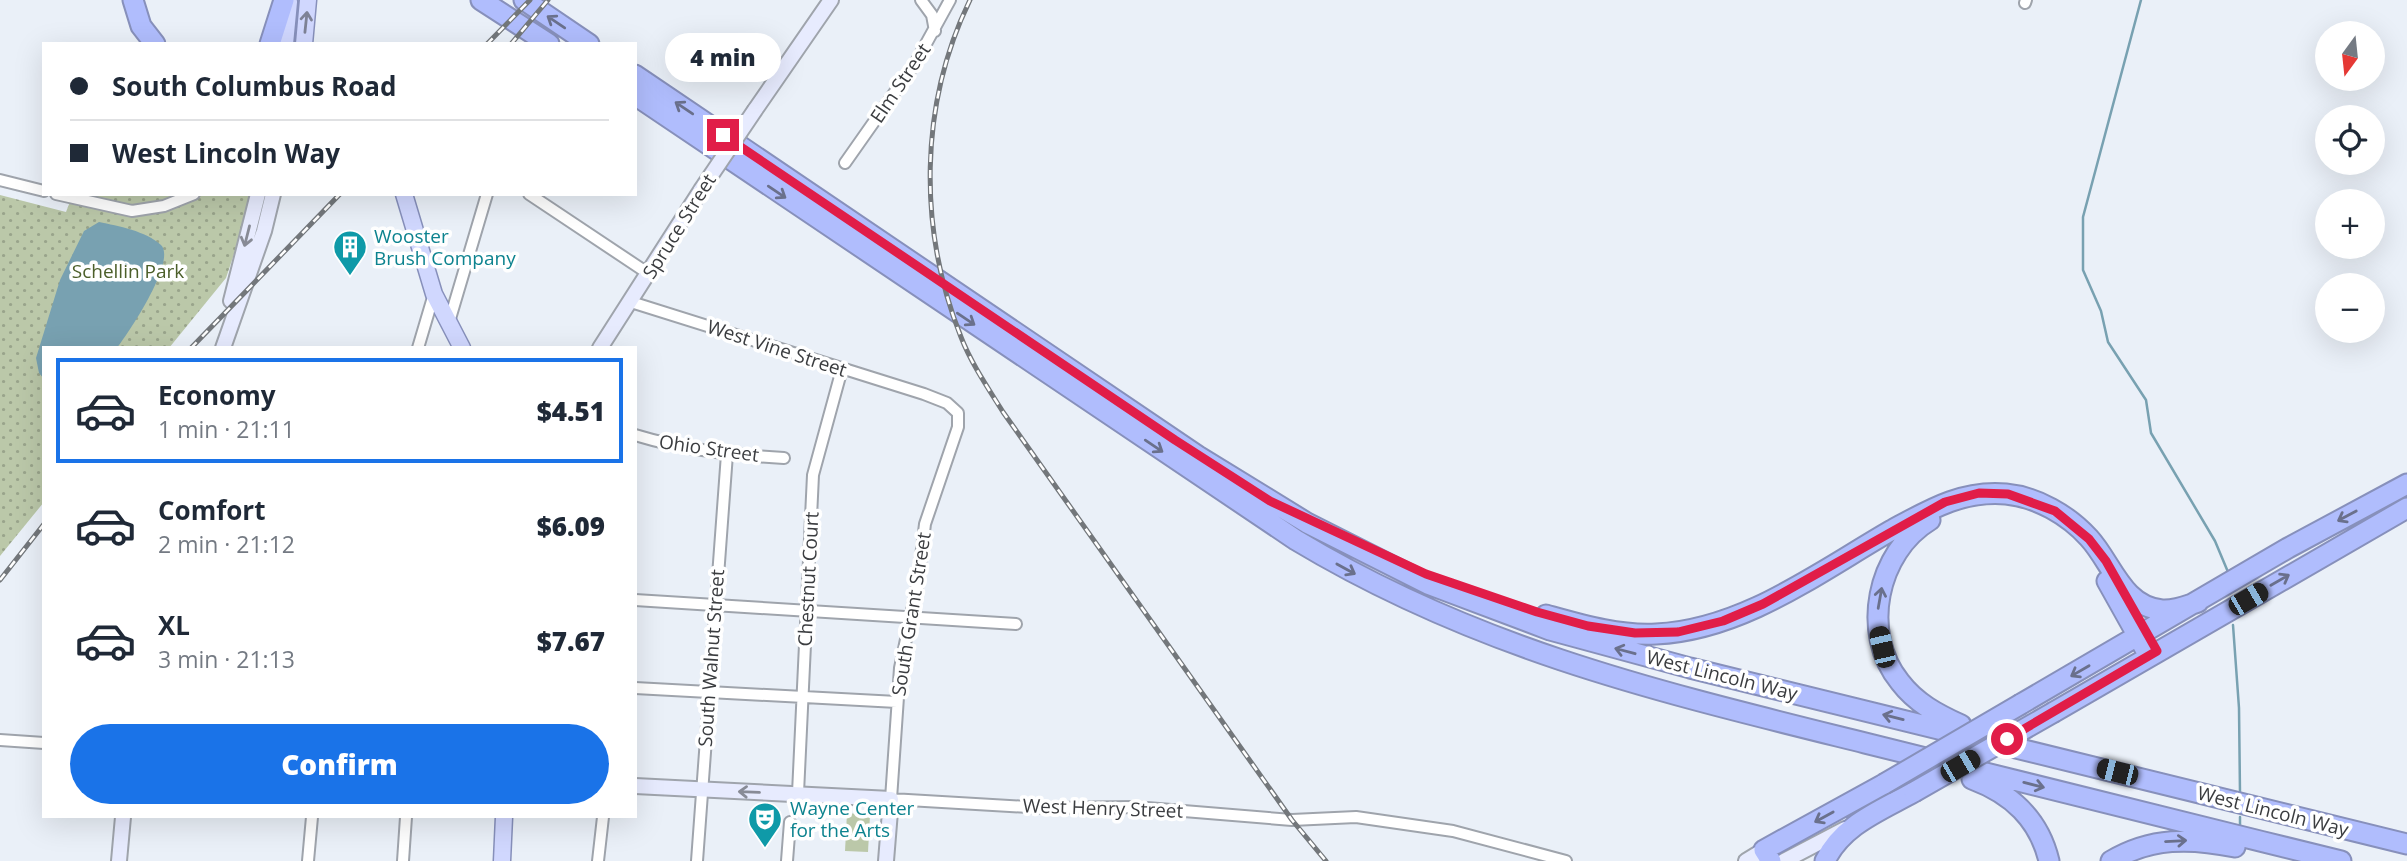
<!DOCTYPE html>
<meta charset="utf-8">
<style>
body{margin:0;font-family:"Open Sans",sans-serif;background:#f2f2f3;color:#1f2937;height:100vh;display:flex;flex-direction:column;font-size:26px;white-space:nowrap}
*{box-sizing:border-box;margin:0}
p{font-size:23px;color:#747a83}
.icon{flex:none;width:38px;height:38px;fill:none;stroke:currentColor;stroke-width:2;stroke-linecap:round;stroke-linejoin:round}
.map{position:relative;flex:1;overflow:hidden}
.drawer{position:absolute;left:42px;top:346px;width:595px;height:472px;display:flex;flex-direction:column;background:#fff;border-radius:0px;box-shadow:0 7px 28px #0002}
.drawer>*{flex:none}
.guide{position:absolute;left:42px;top:42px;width:595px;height:154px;border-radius:0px;box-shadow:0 7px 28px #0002;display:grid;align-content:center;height:154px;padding:0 28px;background:#fff}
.needle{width:46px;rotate:195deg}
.fabs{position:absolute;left:2315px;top:21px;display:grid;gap:14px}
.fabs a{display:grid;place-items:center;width:70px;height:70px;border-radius:50%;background:#fff;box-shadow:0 7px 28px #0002;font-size:35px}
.end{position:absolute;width:32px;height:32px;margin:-16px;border:9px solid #e11d48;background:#fff;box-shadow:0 0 0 4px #fff}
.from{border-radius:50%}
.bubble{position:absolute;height:49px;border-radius:24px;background:#fff;box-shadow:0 7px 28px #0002;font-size:23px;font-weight:800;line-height:49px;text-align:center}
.car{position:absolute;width:21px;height:42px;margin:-21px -10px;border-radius:9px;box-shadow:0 0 5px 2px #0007;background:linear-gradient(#222 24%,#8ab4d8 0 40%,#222 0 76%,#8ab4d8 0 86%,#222 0)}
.guide b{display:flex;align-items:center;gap:24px;height:66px;font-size:26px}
.guide b+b{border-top:2px solid #e0e1e3}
.guide i{width:18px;height:18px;background:#1f2937}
ul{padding:12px 0 0;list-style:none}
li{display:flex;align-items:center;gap:21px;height:105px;margin:0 14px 10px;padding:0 14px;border:4px solid transparent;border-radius:0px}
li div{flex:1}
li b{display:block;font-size:26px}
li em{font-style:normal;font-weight:800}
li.active{border-color:#1a73e8}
li>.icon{width:63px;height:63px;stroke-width:1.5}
.button{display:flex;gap:14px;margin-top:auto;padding:14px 28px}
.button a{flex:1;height:80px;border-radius:42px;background:#1a73e8;color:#fff;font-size:28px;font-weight:800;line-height:80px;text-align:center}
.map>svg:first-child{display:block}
.park{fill:url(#park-dots)}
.garden{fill:#bbc8a9}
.water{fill:#78a1b1}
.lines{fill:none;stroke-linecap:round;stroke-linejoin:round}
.stream{stroke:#78a1b1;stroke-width:2.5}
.street-casing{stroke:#9fa4ac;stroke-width:14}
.secondary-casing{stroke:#9fa4ac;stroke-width:18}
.primary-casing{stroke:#8790bb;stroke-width:19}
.highway-casing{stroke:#8790bb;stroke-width:23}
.street{stroke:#fff;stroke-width:10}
.secondary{stroke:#e7ebfe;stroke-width:14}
.primary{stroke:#d0d7fe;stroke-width:16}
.highway{stroke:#b0bdfd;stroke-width:19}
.rail-casing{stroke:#73777b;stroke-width:5}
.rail{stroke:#fff;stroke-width:2.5;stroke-dasharray:8;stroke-linecap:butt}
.secondary-bridge-casing{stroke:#9fa4ac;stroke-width:18;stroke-linecap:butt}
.highway-bridge-casing{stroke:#8790bb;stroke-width:23;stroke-linecap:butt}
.secondary-bridge{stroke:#e7ebfe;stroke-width:14}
.highway-bridge{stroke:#b0bdfd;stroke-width:19}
.oneway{stroke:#7e8296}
.oneway2{stroke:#6a708c}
.oneway3{stroke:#888b96}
.route{stroke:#e11d48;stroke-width:9}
.labels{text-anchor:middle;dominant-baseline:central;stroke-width:7;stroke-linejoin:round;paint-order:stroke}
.street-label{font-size:19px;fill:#3b3d40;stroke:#fff}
.culture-label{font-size:19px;fill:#0d838f;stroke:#fff;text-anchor:start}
.park-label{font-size:19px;fill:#4c5f2a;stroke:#fff}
</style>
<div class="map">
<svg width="2407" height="861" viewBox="0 0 2407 861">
<defs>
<pattern id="park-dots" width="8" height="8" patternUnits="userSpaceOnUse" patternTransform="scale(1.75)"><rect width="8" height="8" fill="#bbc8a9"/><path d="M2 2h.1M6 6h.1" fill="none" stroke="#99a48b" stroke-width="1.8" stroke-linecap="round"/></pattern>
</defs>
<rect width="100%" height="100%" fill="#eaf0f8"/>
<!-- park -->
<path class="park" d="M73,194H254L226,278L169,348H44V502L0,556V195L66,212Z"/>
<!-- garden -->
<path class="garden" d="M847,813L870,815L868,852L845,851Z"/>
<!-- water -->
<path class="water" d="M99,222C118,226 146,231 161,245C177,261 128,334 117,348H44V379L39,373L36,358L60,280L84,231Z"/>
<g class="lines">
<!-- stream -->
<path class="stream" d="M2141,0L2083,217V270L2101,311L2108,342L2146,400L2151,433L2215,541L2228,572
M2233,625L2239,708L2240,793
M2240,826V817"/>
<!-- street casing -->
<g class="street-casing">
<path id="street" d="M921,0L932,15L935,31
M2025,3L2026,0
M845,163L916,62L950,0
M0,180L44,191
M56,194L132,211L164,206L194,194
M529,194L649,274
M631,302L924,394L947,403L958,413V427L925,524L918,582L900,668L891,799L1045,808L1135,807L1292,820L1356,817L1453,831L1566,861
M449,322L487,194
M418,348L434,294
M635,435C684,450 733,455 784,458
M635,600L1016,624
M635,688L897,702
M0,740L44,743
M798,793L813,475L842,369
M308,861L312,817
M403,861L406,817
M598,861L603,817
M697,861L727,454
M787,861L790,822"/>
</g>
<!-- secondary casing -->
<g class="secondary-casing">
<path id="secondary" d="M755,110L831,0
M231,301L258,194
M223,348L264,231L273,194
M600,348L701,190
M635,786L891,799L886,861
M119,861L123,817
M1746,861L1764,850
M1784,861L1845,829"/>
</g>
<!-- primary casing -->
<g class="primary-casing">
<path id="primary" d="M285,44L289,2
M304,44L308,0
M404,194L434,294L462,348
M502,861L504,817"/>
</g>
<!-- highway casing -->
<g class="highway-casing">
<path id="highway" d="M133,0L141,26L155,44
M481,0L549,44
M524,0L589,44
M270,44L284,0
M635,75L1198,456L1307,523L1428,584L1550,630L1690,668L2407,844
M635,95L1296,540C1479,650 1660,692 1865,743C2023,782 2182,822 2341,861
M1930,520C1877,552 1860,633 1900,682C1916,703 1937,714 1961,725
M2107,581L2149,656
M1546,615C1582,625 1619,636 1656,634C1743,630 1819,572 1892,530C1929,510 1962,490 2006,494C2037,497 2068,515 2089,538C2112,563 2122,606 2162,610C2174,611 2186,606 2198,602
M2021,704L2288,548L2407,484
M2054,712L2407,508
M1972,779C2012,794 2039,819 2049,861
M1771,861L1764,850L1884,784
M1825,861C1842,825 1880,811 1914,792
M2111,861C2151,837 2191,838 2235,847"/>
</g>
<!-- street -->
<use href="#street" class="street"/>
<!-- secondary -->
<use href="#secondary" class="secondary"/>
<!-- primary -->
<use href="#primary" class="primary"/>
<!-- highway -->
<use href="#highway" class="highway"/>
<!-- rail casing -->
<g class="rail-casing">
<path id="rail" d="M970,0C919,105 918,229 961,337C971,363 988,388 1003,412L1292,820L1326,861
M487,44L530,0
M511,44L548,0
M191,348L340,194
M0,580L44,524"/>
</g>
<!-- rail -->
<use href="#rail" class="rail"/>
<!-- secondary-bridge casing -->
<g class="secondary-bridge-casing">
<path id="secondary-bridge" d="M701,190L755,110"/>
</g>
<!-- highway-bridge casing -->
<g class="highway-bridge-casing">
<path id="highway-bridge" d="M1884,784L2021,704
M1914,792L2054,712"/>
</g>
<!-- secondary-bridge -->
<use href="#secondary-bridge" class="secondary-bridge"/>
<!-- highway-bridge -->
<use href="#highway-bridge" class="highway-bridge"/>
</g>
<!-- one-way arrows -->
<defs><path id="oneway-shaft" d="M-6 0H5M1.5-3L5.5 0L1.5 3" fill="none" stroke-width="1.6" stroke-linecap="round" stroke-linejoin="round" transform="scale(1.75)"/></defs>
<use class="oneway" href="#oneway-shaft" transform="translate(306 22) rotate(-84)"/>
<g class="oneway2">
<use href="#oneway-shaft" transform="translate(556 22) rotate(-146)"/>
<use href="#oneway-shaft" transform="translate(684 108) rotate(-146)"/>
<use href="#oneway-shaft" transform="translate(777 192) rotate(34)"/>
<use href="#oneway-shaft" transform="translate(966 319) rotate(34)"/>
<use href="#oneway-shaft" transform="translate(1154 446) rotate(34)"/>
<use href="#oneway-shaft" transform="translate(2347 516) rotate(152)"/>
<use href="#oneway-shaft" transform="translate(1346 569) rotate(29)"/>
<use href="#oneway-shaft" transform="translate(2280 580) rotate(-30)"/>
<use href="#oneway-shaft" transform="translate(1880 598) rotate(-80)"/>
<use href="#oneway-shaft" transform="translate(1625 651) rotate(-165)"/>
<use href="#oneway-shaft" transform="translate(2080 671) rotate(150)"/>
<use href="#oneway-shaft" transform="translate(1893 717) rotate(-166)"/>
<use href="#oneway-shaft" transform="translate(2034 785) rotate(14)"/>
<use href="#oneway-shaft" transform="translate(1824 817) rotate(151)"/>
<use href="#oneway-shaft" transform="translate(2176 841) rotate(-3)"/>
</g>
<g class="oneway3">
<use href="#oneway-shaft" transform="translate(247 236) rotate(104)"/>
<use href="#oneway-shaft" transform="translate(749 792) rotate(-178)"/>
</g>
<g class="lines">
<!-- route -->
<path class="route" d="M723,135L1175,440L1270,501L1426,574L1537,612L1588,626L1635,633L1678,632L1723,621L1763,604L1945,502L1979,493L2008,494L2055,511L2089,539L2106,561L2157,651L2007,739"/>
</g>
<!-- icons -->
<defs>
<g id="building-pin" transform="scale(1.75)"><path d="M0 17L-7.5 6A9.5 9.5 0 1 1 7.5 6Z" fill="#0f9aa8" stroke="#fff"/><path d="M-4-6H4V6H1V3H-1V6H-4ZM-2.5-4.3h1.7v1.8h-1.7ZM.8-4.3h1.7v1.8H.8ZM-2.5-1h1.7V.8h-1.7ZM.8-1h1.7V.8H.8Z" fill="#fff"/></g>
<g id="theatre-pin" transform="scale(1.75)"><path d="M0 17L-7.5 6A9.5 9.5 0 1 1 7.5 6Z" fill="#0f9aa8" stroke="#fff"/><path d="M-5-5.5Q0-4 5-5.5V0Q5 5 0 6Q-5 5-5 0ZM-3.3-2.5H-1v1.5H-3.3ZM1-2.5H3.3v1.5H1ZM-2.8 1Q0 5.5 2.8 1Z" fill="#fff"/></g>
</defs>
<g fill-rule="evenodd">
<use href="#building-pin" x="350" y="247"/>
<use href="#theatre-pin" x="765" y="819"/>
</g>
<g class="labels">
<!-- street labels -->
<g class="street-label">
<text transform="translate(900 83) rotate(-56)">Elm Street</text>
<text transform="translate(679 226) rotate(-58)">Spruce Street</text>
<text transform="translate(777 348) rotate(18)">West Vine Street</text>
<text transform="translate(709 448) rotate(8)">Ohio Street</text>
<text transform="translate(808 579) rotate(-87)">Chestnut Court</text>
<text transform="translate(911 614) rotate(-81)">South Grant Street</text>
<text transform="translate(711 658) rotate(-86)">South Walnut Street</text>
<text transform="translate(1722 675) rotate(14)">West Lincoln Way</text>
<text transform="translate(1103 808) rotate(2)">West Henry Street</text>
<text transform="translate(2273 811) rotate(14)">West Lincoln Way</text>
</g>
<!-- culture labels -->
<g class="culture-label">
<text x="374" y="236">Wooster<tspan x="374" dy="22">Brush Company</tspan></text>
<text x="790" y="808">Wayne Center<tspan x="790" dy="22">for the Arts</tspan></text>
</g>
<!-- park labels -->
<g class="park-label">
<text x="128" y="271">Schellin Park</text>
</g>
</g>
</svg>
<div class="fabs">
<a><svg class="needle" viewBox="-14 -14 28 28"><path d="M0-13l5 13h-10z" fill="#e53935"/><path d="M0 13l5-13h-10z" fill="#747a83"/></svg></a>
<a><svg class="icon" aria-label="locate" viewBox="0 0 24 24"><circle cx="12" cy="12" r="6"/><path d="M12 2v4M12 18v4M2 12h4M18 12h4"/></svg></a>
<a>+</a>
<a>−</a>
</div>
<i class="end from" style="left:2007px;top:739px"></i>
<i class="end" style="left:723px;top:135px"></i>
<div class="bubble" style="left:665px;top:33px;width:116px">4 min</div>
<i class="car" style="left:2248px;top:599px;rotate:60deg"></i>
<i class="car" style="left:1882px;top:647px;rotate:347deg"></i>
<i class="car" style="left:1960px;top:766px;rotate:60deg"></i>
<i class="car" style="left:2117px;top:772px;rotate:284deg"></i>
<div class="guide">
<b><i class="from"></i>South Columbus Road</b>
<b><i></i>West Lincoln Way</b>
</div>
<section class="drawer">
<ul>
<li class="active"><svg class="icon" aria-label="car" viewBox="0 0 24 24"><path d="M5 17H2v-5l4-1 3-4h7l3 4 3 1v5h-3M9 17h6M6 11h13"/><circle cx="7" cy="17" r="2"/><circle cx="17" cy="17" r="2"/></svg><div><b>Economy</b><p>1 min · 21:11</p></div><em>$4.51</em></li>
<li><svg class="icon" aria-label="car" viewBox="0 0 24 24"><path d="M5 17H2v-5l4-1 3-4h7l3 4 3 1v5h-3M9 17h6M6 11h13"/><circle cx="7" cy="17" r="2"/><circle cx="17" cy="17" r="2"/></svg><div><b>Comfort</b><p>2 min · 21:12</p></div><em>$6.09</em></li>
<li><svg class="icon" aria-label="car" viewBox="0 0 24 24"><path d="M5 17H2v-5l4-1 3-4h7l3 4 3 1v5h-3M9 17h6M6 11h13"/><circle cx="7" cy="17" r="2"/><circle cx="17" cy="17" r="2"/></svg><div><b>XL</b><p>3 min · 21:13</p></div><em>$7.67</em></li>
</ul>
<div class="button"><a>Confirm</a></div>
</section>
</div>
